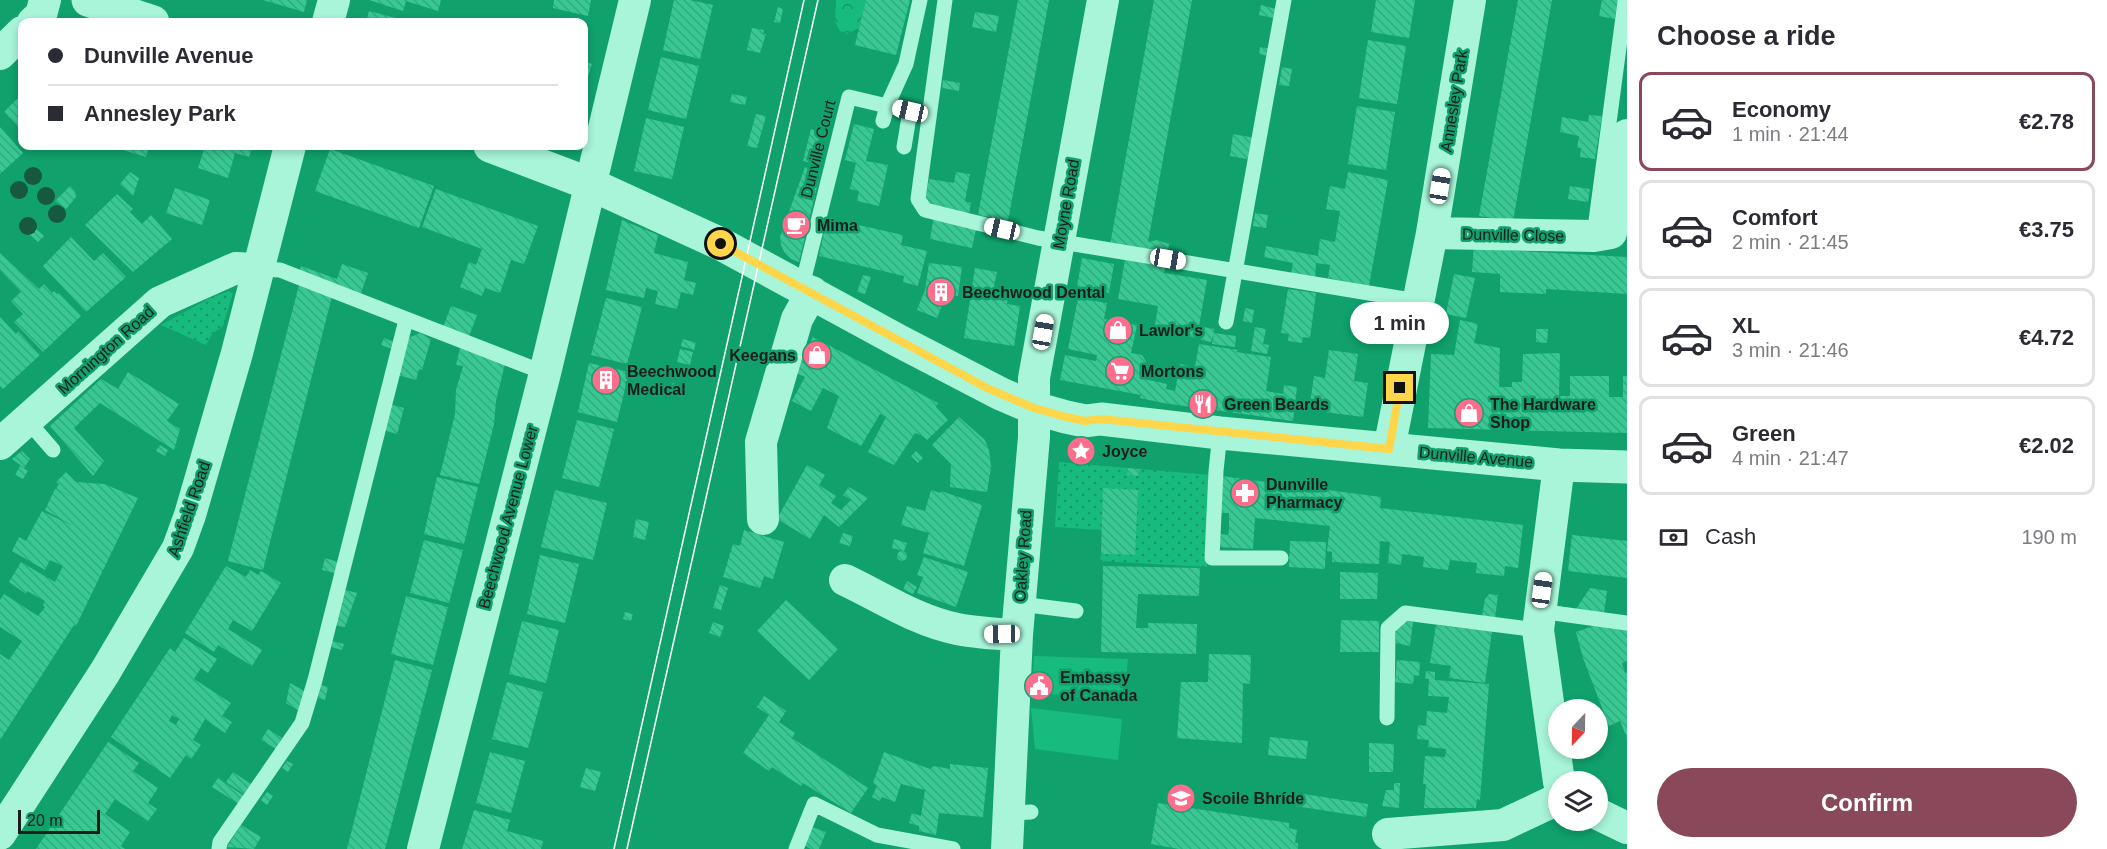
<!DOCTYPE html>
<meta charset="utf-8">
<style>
body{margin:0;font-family:Helvetica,sans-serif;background:#f2f2f3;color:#2b2b33;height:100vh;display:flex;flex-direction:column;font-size:22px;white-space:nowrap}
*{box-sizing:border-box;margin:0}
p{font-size:20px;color:#7c7c81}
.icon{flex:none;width:33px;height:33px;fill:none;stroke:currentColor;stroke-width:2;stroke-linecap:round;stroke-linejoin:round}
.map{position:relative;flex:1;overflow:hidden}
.panel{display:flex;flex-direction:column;background:#fff;width:480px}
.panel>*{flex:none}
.hud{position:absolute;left:18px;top:18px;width:570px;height:132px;border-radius:12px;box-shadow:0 3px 9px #0003;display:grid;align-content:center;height:132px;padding:0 30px;background:#fff}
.needle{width:39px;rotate:202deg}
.fabs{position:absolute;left:1548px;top:699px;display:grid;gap:12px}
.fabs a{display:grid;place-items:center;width:60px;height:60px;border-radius:50%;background:#fff;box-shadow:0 3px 9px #0003;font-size:30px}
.scale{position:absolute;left:18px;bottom:15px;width:82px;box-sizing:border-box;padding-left:6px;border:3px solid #1d1d1d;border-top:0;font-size:16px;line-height:21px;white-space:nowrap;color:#1d1d1d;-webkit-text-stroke:4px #10a16d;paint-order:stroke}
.end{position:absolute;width:27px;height:27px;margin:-14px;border:8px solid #ffd54a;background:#111;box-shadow:0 0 0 3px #111}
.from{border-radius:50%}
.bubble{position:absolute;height:42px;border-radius:21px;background:#fff;box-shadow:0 3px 9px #0003;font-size:20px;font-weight:700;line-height:42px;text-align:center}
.car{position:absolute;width:18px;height:36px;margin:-18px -9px;border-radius:8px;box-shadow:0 0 4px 2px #0007;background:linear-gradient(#fff 24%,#345 0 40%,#fff 0 76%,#345 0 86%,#fff 0)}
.hud b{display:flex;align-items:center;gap:21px;height:57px;font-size:22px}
.hud b+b{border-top:2px solid #e1e1e2}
.hud i{width:15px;height:15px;background:#2b2b33}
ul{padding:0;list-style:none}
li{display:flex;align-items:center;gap:18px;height:99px;margin:0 12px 9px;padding:0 18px;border:3px solid #e1e1e2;border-radius:12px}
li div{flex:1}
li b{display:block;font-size:22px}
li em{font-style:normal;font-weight:700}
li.active{border-color:#8a495b}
li>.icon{width:54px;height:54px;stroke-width:1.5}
h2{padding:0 30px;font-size:27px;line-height:72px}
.pay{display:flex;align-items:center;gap:15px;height:66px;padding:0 30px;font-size:22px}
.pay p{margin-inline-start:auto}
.cta{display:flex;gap:12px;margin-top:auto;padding:12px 30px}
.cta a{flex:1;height:69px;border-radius:36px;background:#8a495b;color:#fff;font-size:24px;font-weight:700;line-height:69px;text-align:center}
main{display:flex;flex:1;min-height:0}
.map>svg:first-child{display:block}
.grass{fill:url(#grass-dots)}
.forest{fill:url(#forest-crowns)}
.green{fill:#18bb7e}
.building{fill:url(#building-back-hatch);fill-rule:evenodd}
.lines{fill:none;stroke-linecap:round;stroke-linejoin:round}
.service{stroke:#a8f5d9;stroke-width:15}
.minor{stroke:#a8f5d9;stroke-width:32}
.tertiary{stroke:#a8f5d9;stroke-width:33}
.tram{stroke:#fff;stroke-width:1.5}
.tree{fill:#165840}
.route{stroke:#ffd54a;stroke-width:8}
.labels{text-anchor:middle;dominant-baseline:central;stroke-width:5;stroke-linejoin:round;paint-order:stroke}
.street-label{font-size:16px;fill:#1d1d1d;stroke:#10a16d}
.poi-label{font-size:16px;font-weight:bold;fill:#1d1d1d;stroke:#10a16d;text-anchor:start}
</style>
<main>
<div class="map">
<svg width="1627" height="849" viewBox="0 0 1627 849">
<defs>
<pattern id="grass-dots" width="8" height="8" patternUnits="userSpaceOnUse" patternTransform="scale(1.5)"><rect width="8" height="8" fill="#18bb7e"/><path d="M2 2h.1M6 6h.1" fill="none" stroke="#159767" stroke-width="1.8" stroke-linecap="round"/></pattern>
<pattern id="forest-crowns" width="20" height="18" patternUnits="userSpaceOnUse" patternTransform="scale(1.5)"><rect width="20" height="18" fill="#18bb7e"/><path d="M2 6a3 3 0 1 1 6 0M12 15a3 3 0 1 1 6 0" fill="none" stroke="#159767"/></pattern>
<pattern id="building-back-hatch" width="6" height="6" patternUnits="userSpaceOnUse" patternTransform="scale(1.5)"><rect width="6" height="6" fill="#39c893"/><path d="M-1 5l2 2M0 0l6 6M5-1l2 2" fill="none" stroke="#32ab7e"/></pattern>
</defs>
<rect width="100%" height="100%" fill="#10a16d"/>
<!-- grass -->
<path class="grass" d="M230,291L233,293L223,326L212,334L206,345L161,325L212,297Z
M1059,462L1128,468L1127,475L1137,476L1139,469L1211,475L1207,567L1100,561L1101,554L1135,555L1103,489L1102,530L1055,527Z"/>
<!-- forest -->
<path class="forest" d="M836,0H866L859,28L847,34L840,31L835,22Z"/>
<!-- green -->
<path class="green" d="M1034,656L1128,659L1124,702L1032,692Z
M1031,708L1122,719L1118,760L1035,749Z"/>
<!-- building -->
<path class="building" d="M263,0H307L304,12Z
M369,0H441L438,11L406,1L403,11Z
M554,0H591L588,16L553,8Z
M674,0H690L713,5L700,59L663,50Z
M866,0H910L896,55L855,45Z
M1018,0H1049L1008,221L978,215Z
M1154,0H1192L1148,242L1157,240L1169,244L1168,254L1110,245Z
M1376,0H1415L1409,38L1371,32Z
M1518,0H1552L1513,221L1479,216Z
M1602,0H1618L1615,19L1599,16Z
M1261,5L1276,9L1273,18L1259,15Z
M778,7L783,9L780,23L774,22Z
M369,11L403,20L402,22H366Z
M975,12L999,16L996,32L972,27Z
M752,28L764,30L763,34H766L760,53L747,50Z
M1368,40L1406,46L1397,104L1359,98Z
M1260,47L1271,49L1269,56L1259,54Z
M661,57L699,66L686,119L648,110Z
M584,61L592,64L584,89Z
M1282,67L1292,69L1289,86L1279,85Z
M943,80L960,83L959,91L942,88Z
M22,94V131L4,112Z
M732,94L747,97L745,105L730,102Z
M1357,106L1395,112L1386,170L1348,164Z
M756,114L766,116L757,148L747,146Z
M1589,115L1602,116L1595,159L1580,157L1581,148H1577L1579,136L1560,132L1562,117L1588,122Z
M826,116L832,117L830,129L824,128Z
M646,118L684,127L672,179L634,171Z
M854,124L874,129L866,161L888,165L879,206L857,201L859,191L850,189L856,163L845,160Z
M0,127L23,153L0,174Z
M811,129L821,131L812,163L803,161Z
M1233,134L1255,138L1252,160L1230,156Z
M113,146H149L146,157L113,147Z
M205,146H253L249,157L235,153L228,178L198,168Z
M330,149L434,186L419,228L315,191Z
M805,167L821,170L799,262L791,259L784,252L781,245L780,237Z
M130,172L139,178L133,196L120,184Z
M956,172L970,174L965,201L971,203L969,214L924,204L929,179L954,183Z
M1348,172L1388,180L1369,286L1328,278L1330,265L1316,263L1315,279L1291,275L1293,263L1264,257L1266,246L1318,256L1320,239L1335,242L1340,211L1326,209L1330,186L1345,189Z
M70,186L75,191L76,197L66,209L55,201Z
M1570,186L1590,189L1588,202L1568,199Z
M175,188L210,200L202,225L166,213Z
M436,189L538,226L524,264L511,260L500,293L485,288L482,296L460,287L469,262L476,265L482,249L422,227Z
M117,194L133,209L130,212L142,224L151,215L172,239L133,272L85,225Z
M1255,213L1268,215L1266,228L1253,226Z
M934,216L977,225L972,248L930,239Z
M827,218L903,235L901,245L927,251L918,286L903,282L904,276L819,256Z
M622,220L658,235L654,253L688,262L684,280L696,283L693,295L681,292L677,309L655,304L658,291L646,288L644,298L606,290Z
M33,226L44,236L38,242L28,233Z
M71,237L94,261L103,253L126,277L86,312L43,266Z
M1474,244L1504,246L1502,250L1627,257V294L1546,289V294L1500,292V274L1472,272Z
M0,253L39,289L44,284L52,293L54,291L57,294L59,293L81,316L43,352L14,322L23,314L11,301L21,292L0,270Z
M1082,258L1114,264L1109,293L1077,287Z
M1125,260L1165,267L1164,273L1207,280L1197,338L1154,331L1158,306L1118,299Z
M929,263L962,267L958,296L946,295L937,318L917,310L925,290Z
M342,264L368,273L360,296L299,273L301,266L337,279Z
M975,268L997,272L994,286L999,290L1009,291L1007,304L1020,306L1014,346L964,338Z
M1454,274L1475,278L1466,318L1446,314Z
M863,275L871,277L865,294L857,292Z
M299,285L332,296L263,570L228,561Z
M1288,289L1316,293L1310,338L1303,337L1302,343L1288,341L1289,334L1281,333Z
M606,298L642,307L627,364L591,355Z
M1078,298L1107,303L1104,319L1137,325L1131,353L1142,355L1147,363L1144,379L1167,384L1166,389L1175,391L1180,364L1195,367L1199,344L1238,350L1236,352L1271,357L1266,391L1283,394L1284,385L1297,387L1293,421L1163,403L1140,398L1141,395L1060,380L1065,355L1096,361L1097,355L1068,349Z
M451,306L477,315L468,339L442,330Z
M1245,308L1254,310L1252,323L1243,321Z
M0,317L16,334L18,331L40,355L3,389L0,386Z
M1460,320L1478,324L1474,343L1500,348L1499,387H1512V382H1522L1523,354L1560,353L1559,396H1570V376H1609V397H1623V376H1627V433L1428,428L1431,354L1454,355Z
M1203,327L1214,329V333L1236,336L1235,347L1212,344L1214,333L1211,342L1201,340Z
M1255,327L1266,329L1263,344L1269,345L1267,354L1251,351Z
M1536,329H1548L1547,343L1536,342Z
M420,333L431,339L422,370L419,369L416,380L397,375L406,339Z
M813,337L938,403L936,407L948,420L927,440L921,435L915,433L894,465L868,452L886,417L880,414L861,446L827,428L839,396L823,388L811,411L792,401L805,377L794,372Z
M384,338L394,342L392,349L381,345Z
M683,339L696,343L694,350L681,346Z
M460,348L505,364L496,401L494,424L479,484L440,475L455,414L456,390L463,366L456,365Z
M680,349L693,352L690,365L677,362Z
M1329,350L1358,354L1354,381L1368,383L1363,417L1309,410L1314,376L1325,378Z
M589,363L629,372L617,422L578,412Z
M128,372L179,404L167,421L180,429L174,450L100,403L74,428L104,461L93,476L50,426L101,379L118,389Z
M672,383L686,387L683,395L669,391Z
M389,404L404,408L397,434L383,430Z
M959,417L985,440L989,450L991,467L987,492L950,487L951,464L932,445Z
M577,420L614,429L599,487L562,478Z
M160,445L168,450L165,456L156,451Z
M22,451L30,459L24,468L12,459Z
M916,451L923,458L918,463L911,456Z
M807,465L825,475L819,485L836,496L831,503L841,510L851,500L843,495L849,487L868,498L839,527L824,515L810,539L777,519Z
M20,466L28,471L23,479L15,475Z
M1128,468L1139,469L1138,476L1127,475Z
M66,472L76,482L104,484L138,498L76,626L74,625L0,740V654L9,660L22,641L0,627V600L4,594L38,616L45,607L43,605L45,601L27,591L26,594L9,582L21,562L55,582L63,566L50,560L45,570L12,551L19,537L26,541L42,511L73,526L45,510L55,489L74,498L56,489L59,484L56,482Z
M1221,476L1381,497L1380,508L1523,525L1518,568L1505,566L1504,576L1476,573L1477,563L1450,560L1448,570L1423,567L1424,557L1402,554L1401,565L1388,563L1390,542L1380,541L1379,564L1332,562V552L1327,551L1330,526L1255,518L1253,549L1218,547L1220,534L1228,535L1229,530V513H1218Z
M437,477L478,487L464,544L424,534Z
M1103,488L1138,490L1135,555L1101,554Z
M555,490L607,503L593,560L541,547Z
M931,490L940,493L941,491L982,505L964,566L923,553L929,533L901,525L907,506L925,511Z
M636,519L649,522L645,540L633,537Z
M744,530L784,542L773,579L764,576L760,588L723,577L733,544L740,546Z
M843,533L853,536L850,546L839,543Z
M1572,535L1627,541V578L1568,571Z
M894,539L907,543L904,551L892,548Z
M424,540L463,550L449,603L410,593Z
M1290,541L1326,542L1325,569L1289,567Z
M897 556a5 5 0 1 1 10 0a5 5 0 1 1-10 0Z
M540,555L579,564L565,623L527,614Z
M924,557L968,572L956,607L917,593L923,577L917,575Z
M325,558L338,562L335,573L322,570Z
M226,566L246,577L250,570L258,575L261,571L281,583L252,631L233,620L228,629L262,650L252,666L218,645L214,652L185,633Z
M1103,566L1200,568L1199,596L1138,594L1136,628H1148V623L1197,624L1196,654L1101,652Z
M1340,572L1378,573L1377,599H1340Z
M907,581L917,587L913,594L903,589Z
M720,585L728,588L721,610L713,608Z
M1590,588L1607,591L1604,613L1576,609Z
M342,589L357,593L345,627L333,625Z
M1489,594L1498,595L1495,619L1482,617L1485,599Z
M406,596L448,607L433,665L391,654Z
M786,600L838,649L809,680L757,631Z
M625,612L633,614L631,621L623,619Z
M1341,620L1379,621V652H1340Z
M522,621L559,630L546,683L509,674Z
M1404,621L1413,622L1410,646L1396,643V630Z
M713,622L724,626L720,637L709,633Z
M1436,625L1492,631L1485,683L1449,678L1451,666L1430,663Z
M1596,625L1626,629L1627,631V661L1622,663L1625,673L1627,672V738L1620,721L1609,726L1583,658L1576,632Z
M184,638L217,659L208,673L201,668L194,679L231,703L222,716L232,722L225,733L205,719L193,740L201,745L191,759L186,755L170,778L111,737L170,648L175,652ZM172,715L179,719L176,725L169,721Z
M332,641L344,644L342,650L331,647Z
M1209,654L1251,655L1250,684L1243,683L1242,743L1177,738L1181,682H1208Z
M395,660L432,670L392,823L385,849H347Z
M1397,660L1420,662L1419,676L1414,675L1413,684L1395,682Z
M1426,671L1435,672V680L1489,684L1480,800L1477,799L1476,808H1424L1426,784H1423L1425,756L1445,757L1446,749L1428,747L1429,740L1417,739L1418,725L1426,726L1427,711L1447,713L1449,697L1428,696L1429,679H1425Z
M507,682L543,692L528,748L492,739Z
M290,683L306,692L301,712L286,703Z
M321,685L328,687L325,700L318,698Z
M764,696L786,711L779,722L795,733L792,738L868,788L851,813L803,783L801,786L772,767L769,771L743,753L769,715L757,707Z
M268,729L282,738L276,749L261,740Z
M1270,737L1308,741L1306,759L1268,755Z
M108,742L139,763L133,771L158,788L148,803L157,809L148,821L115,799L105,814L130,832L121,846L125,849H36Z
M1369,743L1394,744L1393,772H1369Z
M490,752L525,761L511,813L476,803Z
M884,752L930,769L934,766L950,769V764L988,768L983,817L939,813L936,835L919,831V826L909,823L912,813L921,816L925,790L901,784L895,802L882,797L880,801L872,797L877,786L873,783Z
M287,761L293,764L288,772L282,768Z
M586,768L601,772L595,791L580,787Z
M233,772L251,784L244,794L226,782Z
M218,778L244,796L239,804L212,787Z
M1394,783H1400L1399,808L1382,806L1386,790H1394Z
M267,792L273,796L267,805L261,800Z
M1291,792L1368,804L1366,817L1289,805Z
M1158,803L1289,823V828L1297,830L1295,843H1298V849H1179L1151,844Z
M474,810L510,820L507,831L543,841L541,849H462Z
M241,825L261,837L254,849L227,847Z
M812,827L826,832L819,849H811L804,845Z"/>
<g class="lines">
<!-- service -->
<path class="service" d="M945,0L918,199L925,210L1038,238L1417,301
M883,121L887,106L910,111L904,147
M1594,236L1625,2
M258,269L280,270L545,373
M800,285L805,274L849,97L887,106L906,64L920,0
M1226,322L1284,0
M27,420L53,450
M1220,433L1216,471L1212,558H1281
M1020,604L1076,611
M1539,611L1627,623
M1387,718L1388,628L1405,613L1538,630
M1008,813L1031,812
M219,849L220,842L302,723L315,680L406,320
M796,849L814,804L877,835L953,849"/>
<!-- minor -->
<path class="minor" d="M33,22L41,15L45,0
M328,22L334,0
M0,54L22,32
M1432,233L1594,236L1611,233L1627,135
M0,444L160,302L236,268L258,269
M1389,449L1432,233L1470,0
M1559,465L1538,630L1559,782
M763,519L761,442L797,319L812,292
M845,580C881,597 917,621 957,629C977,633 997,634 1017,635
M1598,814L1627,828
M0,834L105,672L178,548L190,515L237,353L290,146
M1388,834L1503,825L1558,799
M423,849L545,373L635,0
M1007,849L1017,635L1034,437V378L1103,0"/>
<!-- tertiary -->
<path class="tertiary" d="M88,0L153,22
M490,146L590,184L721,244L899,341L1001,394L1034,408L1066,417L1085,421L1101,419L1220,433L1559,465L1627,467"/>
<!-- tram -->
<path class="tram" d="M614,849L804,0
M627,849L818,0"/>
</g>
<!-- trees -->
<g class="tree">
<circle cx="33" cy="176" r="9"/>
<circle cx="19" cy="190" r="9"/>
<circle cx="46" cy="196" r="9"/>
<circle cx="57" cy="214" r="9"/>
<circle cx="28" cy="226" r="9"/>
</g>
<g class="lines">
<!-- route -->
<path class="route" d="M721,244L989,389L1034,408L1066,417L1085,421L1101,419L1389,449L1400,388"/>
</g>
<!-- icons -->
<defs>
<g id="cafe-disc" transform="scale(1.5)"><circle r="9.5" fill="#ff6d8c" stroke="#10a16d"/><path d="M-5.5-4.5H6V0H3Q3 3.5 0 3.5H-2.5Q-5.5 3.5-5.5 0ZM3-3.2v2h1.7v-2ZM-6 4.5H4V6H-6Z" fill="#fff"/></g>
<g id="building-disc" transform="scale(1.5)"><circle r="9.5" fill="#ff6d8c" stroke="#10a16d"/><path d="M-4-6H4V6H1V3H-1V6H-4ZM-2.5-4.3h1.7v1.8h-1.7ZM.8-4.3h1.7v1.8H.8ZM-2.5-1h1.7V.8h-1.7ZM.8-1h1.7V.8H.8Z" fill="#fff"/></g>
<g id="shop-disc" transform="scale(1.5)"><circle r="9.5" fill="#ff6d8c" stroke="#10a16d"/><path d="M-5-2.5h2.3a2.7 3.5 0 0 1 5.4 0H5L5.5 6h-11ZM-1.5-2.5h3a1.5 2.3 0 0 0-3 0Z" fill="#fff"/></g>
<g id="supermarket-disc" transform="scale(1.5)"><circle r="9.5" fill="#ff6d8c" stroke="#10a16d"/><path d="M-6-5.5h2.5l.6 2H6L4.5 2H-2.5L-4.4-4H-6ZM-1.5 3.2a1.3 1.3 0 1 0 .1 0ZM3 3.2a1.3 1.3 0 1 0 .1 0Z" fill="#fff"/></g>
<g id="restaurant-disc" transform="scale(1.5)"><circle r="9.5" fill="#ff6d8c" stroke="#10a16d"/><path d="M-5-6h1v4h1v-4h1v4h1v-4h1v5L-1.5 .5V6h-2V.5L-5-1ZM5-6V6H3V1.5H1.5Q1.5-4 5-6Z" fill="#fff"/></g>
<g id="sight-disc" transform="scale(1.5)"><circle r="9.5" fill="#ff6d8c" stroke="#10a16d"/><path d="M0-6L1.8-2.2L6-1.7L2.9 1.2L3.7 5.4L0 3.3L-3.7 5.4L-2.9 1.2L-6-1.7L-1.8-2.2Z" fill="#fff"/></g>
<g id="pharmacy-disc" transform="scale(1.5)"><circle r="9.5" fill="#ff6d8c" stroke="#10a16d"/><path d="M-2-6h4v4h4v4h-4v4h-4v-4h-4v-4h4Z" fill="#fff"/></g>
<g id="civic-disc" transform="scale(1.5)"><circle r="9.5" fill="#ff6d8c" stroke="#10a16d"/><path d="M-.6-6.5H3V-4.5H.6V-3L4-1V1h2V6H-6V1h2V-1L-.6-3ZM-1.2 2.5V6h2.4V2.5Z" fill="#fff"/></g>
<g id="school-disc" transform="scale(1.5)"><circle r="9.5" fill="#ff6d8c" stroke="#10a16d"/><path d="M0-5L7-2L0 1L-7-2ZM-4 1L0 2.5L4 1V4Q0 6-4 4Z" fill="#fff"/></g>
</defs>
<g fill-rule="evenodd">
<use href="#cafe-disc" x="796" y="225"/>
<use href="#building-disc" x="941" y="292"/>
<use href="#shop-disc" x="1118" y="330"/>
<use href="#shop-disc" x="817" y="355"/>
<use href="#supermarket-disc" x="1120" y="371"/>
<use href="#building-disc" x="606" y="380"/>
<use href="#restaurant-disc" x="1203" y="404"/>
<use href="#shop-disc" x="1469" y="413"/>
<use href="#sight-disc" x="1081" y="451"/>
<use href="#pharmacy-disc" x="1245" y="493"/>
<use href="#civic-disc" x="1039" y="686"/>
<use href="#school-disc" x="1181" y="798"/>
</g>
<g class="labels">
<!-- street labels -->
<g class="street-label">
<text transform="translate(1454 101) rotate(-81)">Annesley Park</text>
<text transform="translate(818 149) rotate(-76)">Dunville Court</text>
<text transform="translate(1066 204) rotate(-80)">Moyne Road</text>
<text transform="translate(1513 235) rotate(1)">Dunville Close</text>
<text transform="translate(106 350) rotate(-42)">Mornington Road</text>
<text transform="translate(1476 457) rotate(5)">Dunville Avenue</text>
<text transform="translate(189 509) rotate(-71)">Ashfield Road</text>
<text transform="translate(508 517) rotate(-75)">Beechwood Avenue Lower</text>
<text transform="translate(1023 556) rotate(-86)">Oakley Road</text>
</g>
<!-- poi labels -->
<g class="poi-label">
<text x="817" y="225">Mima</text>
<text x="962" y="292">Beechwood Dental</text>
<text x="1139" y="330">Lawlor's</text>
<text x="796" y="355" text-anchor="end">Keegans</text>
<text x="627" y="371">Beechwood<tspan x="627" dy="18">Medical</tspan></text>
<text x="1141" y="371">Mortons</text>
<text x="1224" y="404">Green Beards</text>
<text x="1490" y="404">The Hardware<tspan x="1490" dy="18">Shop</tspan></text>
<text x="1102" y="451">Joyce</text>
<text x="1266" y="484">Dunville<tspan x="1266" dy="18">Pharmacy</tspan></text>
<text x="1060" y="677">Embassy<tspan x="1060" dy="18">of Canada</tspan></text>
<text x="1202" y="798">Scoile Bhríde</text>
</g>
</g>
</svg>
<div class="fabs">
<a><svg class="needle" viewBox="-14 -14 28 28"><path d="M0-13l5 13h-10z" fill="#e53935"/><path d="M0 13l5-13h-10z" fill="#7c7c81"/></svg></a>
<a><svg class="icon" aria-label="layers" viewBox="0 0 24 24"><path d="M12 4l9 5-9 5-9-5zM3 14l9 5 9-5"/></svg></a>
</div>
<div class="scale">20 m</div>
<i class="end from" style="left:721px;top:244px"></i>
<i class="end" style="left:1400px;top:388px"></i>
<div class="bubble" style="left:1350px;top:302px;width:99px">1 min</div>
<i class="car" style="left:910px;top:111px;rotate:283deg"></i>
<i class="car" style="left:1440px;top:186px;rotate:9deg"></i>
<i class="car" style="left:1002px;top:229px;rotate:283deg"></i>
<i class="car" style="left:1168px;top:259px;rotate:100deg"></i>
<i class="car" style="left:1043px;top:332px;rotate:10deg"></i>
<i class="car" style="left:1542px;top:590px;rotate:8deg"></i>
<i class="car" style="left:1002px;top:634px;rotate:269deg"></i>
<div class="hud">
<b><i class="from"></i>Dunville Avenue</b>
<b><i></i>Annesley Park</b>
</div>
</div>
<section class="panel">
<h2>Choose a ride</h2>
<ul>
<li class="active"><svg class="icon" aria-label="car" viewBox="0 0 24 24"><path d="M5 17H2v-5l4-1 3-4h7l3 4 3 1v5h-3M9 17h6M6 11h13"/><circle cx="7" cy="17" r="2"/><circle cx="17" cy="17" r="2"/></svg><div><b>Economy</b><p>1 min · 21:44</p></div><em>€2.78</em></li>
<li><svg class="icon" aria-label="car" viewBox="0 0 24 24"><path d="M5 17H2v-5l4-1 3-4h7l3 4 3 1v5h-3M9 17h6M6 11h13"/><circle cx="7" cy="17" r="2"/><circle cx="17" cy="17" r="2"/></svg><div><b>Comfort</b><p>2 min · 21:45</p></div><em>€3.75</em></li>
<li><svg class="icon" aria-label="car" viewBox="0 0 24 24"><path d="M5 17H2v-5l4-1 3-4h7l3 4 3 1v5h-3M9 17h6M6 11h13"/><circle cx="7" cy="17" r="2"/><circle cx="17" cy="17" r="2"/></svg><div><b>XL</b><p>3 min · 21:46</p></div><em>€4.72</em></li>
<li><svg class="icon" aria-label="car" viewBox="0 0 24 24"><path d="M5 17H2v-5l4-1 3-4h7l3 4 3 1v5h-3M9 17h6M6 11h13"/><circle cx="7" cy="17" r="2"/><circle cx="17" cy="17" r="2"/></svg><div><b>Green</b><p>4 min · 21:47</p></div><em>€2.02</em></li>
</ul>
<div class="pay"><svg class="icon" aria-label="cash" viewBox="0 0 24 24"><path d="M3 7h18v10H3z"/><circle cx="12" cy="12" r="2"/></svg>Cash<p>190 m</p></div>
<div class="cta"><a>Confirm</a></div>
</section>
</main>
